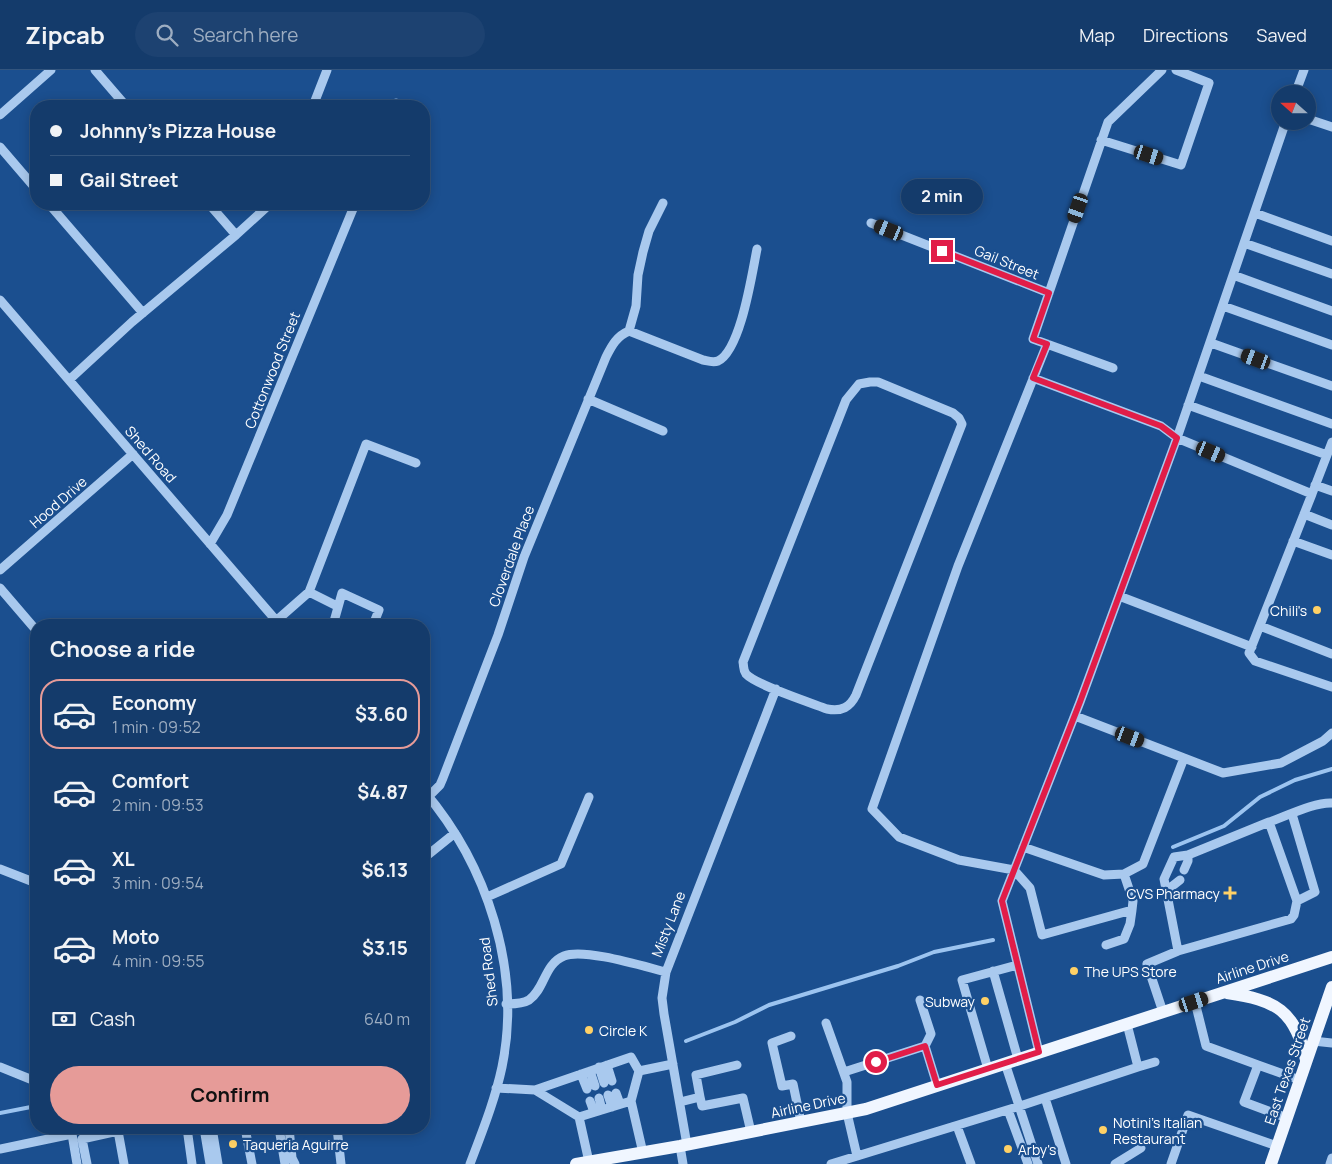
<!DOCTYPE html>
<meta charset="utf-8">
<style>
body{margin:0;font-family:Manrope,sans-serif;background:#1d4271;color:#f1f3f6;height:100vh;display:flex;flex-direction:column;font-size:19px;white-space:nowrap}
*{box-sizing:border-box;margin:0}
p{font-size:16px;color:#9dadc1}
.icon{flex:none;width:28px;height:28px;fill:none;stroke:currentColor;stroke-width:2;stroke-linecap:round;stroke-linejoin:round}
.map{position:relative;flex:1;overflow:hidden}
.panel{position:absolute;left:30px;top:549px;width:400px;height:515px;display:flex;flex-direction:column;background:#143b6b;border-radius:20px;box-shadow:0 2px 12px #0003,0 0 0 1px #33557e}
.panel>*{flex:none}
.hud{position:absolute;left:30px;top:30px;width:400px;height:110px;border-radius:20px;box-shadow:0 2px 12px #0003,0 0 0 1px #33557e;display:grid;align-content:center;height:110px;padding:0 20px;background:#143b6b}
.needle{width:32px;rotate:291deg}
.fabs{position:absolute;left:1271px;top:15px;display:grid;gap:10px}
.fabs a{display:grid;place-items:center;width:45px;height:45px;border-radius:50%;background:#143b6b;box-shadow:0 2px 12px #0003,0 0 0 1px #33557e;font-size:25px}
.end{position:absolute;width:22px;height:22px;margin:-11px;border:6px solid #e11d48;background:#fff;box-shadow:0 0 0 2px #fff}
.from{border-radius:50%}
.bubble{position:absolute;height:35px;border-radius:18px;background:#143b6b;box-shadow:0 2px 12px #0003,0 0 0 1px #33557e;font-size:16px;font-weight:700;line-height:35px;text-align:center}
.car{position:absolute;width:15px;height:30px;margin:-15px -8px;border-radius:6px;box-shadow:0 0 4px 1px #0007;background:linear-gradient(#222 24%,#8ab4d8 0 40%,#222 0 76%,#8ab4d8 0 86%,#222 0)}
.hud b{display:flex;align-items:center;gap:18px;height:48px;font-size:19px}
.hud b+b{border-top:1px solid #33557e}
.hud i{width:12px;height:12px;background:#f1f3f6}
ul{padding:0;list-style:none}
li{display:flex;align-items:center;gap:15px;height:70px;margin:0 10px 8px;padding:0 10px;border:2px solid transparent;border-radius:20px}
li div{flex:1}
li b{display:block;font-size:19px}
li em{font-style:normal;font-weight:700}
li.current{border-color:#e69b98}
li>.icon{width:45px;height:45px;stroke-width:1.5}
h2{padding:0 20px;font-size:22px;line-height:60px}
.pay{display:flex;align-items:center;gap:12px;height:55px;padding:0 20px;font-size:19px}
.pay p{margin-inline-start:auto}
.action{display:flex;gap:10px;margin-top:auto;padding:10px 20px}
.action a{flex:1;height:58px;border-radius:30px;background:#e69b98;color:#111;font-size:20px;font-weight:700;line-height:58px;text-align:center}
header{display:flex;align-items:center;gap:30px;box-sizing:border-box;height:70px;padding:0 25px;background:#143b6b;border-bottom:1px solid #33557e}
header strong{font-size:24px}
nav{display:flex;gap:28px;margin-inline-start:auto;font-size:18px}
.search{width:350px;height:45px;background:#1d4271;display:flex;align-items:center;gap:12px;box-sizing:border-box;padding:0 18px;border-radius:28px;color:#9dadc1;font-size:19px}
.map>svg:first-child{display:block}
.lines{fill:none;stroke-linecap:round;stroke-linejoin:round}
.stream{stroke:#9cc4f0;stroke-width:4}
.minor{stroke:#a9c9ee;stroke-width:9}
.major{stroke:#f0f6ff;stroke-width:12}
.route{stroke:#e11d48;stroke-width:6}
.poi-dot{fill:#ffd166;stroke:#1b4f8f;stroke-width:2}
.labels{text-anchor:middle;dominant-baseline:central;stroke-width:4.5;stroke-linejoin:round;paint-order:stroke}
.street-label{font-size:14px;fill:#fff;stroke:#1b4f8f}
.poi-label{font-size:14px;fill:#fff;stroke:#1b4f8f;text-anchor:start}
</style>
<header>
<strong>Zipcab</strong>
<div class="search"><svg class="icon" aria-label="search" viewBox="0 0 24 24"><circle cx="10" cy="10" r="6"/><path d="M15 15l6 6"/></svg>Search here</div>
<nav><a>Map</a><a>Directions</a><a>Saved</a></nav>
</header>
<div class="map">
<svg width="1332" height="1094" viewBox="0 0 1332 1094">
<rect width="100%" height="100%" fill="#1b4f8f"/>
<g class="lines">
<!-- stream -->
<path class="stream" d="M1173,777L1224,756L1260,727L1295,710L1332,699
M686,971L735,952L769,935L898,896L934,882L993,870
M0,1043L36,1036"/>
<!-- minor -->
<path class="minor" d="M95,0L126,36
M1295,24L1304,0
M313,36L327,0
M395,36L396,33
M0,45L51,0
M1308,49L1332,57
M1101,70L1181,95L1209,13L1176,0
M0,77L36,119
M49,134L143,243
M209,134L236,165
M1255,143L1332,171
M871,153L1049,223
M1244,173L1332,204
M1233,205L1332,241
M0,230L280,555
M1223,236L1332,275
M629,261L703,290C708,291 713,293 718,291C741,280 752,203 757,179
M629,261L636,236L638,205L643,182L649,161L663,133
M1211,273L1332,316
M1047,274L958,496L872,739L899,767L959,790L1014,800L1030,818L1042,865L1132,840L1133,831L1124,804
M1113,298L1033,269L1108,52L1162,0
M1199,306L1332,354
M1033,308L1161,356L1177,368L1312,424L1249,583L1255,591L1332,617
M69,310L132,252L236,165L270,134
M870,312H878L953,343L959,348L962,354L856,625C850,637 842,642 827,639C811,633 756,615 746,604C743,600 744,597 743,592L846,330L859,314Z
M588,329L663,361
M1188,335L1327,385
M1315,415L1332,421
M1312,424L1332,372
M1304,444L1332,455
M1293,471L1332,485
M210,474L227,445L355,134
M0,500L133,384
M0,518L36,560
M309,522L366,374L416,393
M1119,526L1252,577
M276,551L309,522L337,536
M333,555L342,523L379,540L373,555
M1260,556L1332,584
M1075,646L1184,688
M424,721C487,795 522,900 502,997C495,1030 482,1062 470,1094
M428,727L440,715L443,708L498,565L524,487L606,287C612,275 617,266 629,261
M1292,744L1315,822L1297,831
M1023,777L1104,805L1124,804L1143,794L1184,688L1223,703L1281,693L1323,671L1332,663
M424,788L455,763
M0,799L36,813
M1184,800L1188,791V785
M1166,821L1180,810
M487,827L561,794L589,727
M1106,875L1124,869L1130,854L1132,840
M1178,881L1164,809L1174,787L1188,785L1269,752
M993,901L1018,989
M1195,932L1206,976L1258,995
M506,934C513,934 522,934 529,930C545,919 544,894 564,886C584,878 642,896 666,902
M1163,942L1147,894L1178,881L1291,849L1294,845L1297,831L1269,752C1287,746 1314,732 1332,733
M826,953L847,1012V1043L857,1086
M791,966L772,973L782,1016L793,1014L801,1052
M1313,971L1332,973
M925,976L937,1015
M1039,982L1002,831L1080,632L1177,368L1286,51
M1005,993L1038,1094
M607,995L612,1011
M0,997L30,1009
M599,997L604,1013
M1138,997L1155,992
M988,999L962,910L1017,895
M590,1001L595,1016
M639,1001L673,994
M844,1002L925,976L931,964L920,930
M581,1004L587,1019
M496,1018L535,1020L631,987L639,1001L631,1031L579,1047L535,1020
M616,1023L620,1034
M608,1025L612,1037
M700,1027L702,1036L743,1028L751,1062
M599,1028L602,1040
M1045,1028L1066,1094
M590,1031L594,1042
M631,1031L643,1083
M680,1032L700,1027L696,1005L737,995
M1008,1040L1028,1094
M579,1047L589,1092
M1287,1048L1244,1032L1258,995L1300,1010
M957,1056L971,1094
M187,1058L192,1094
M204,1058L210,1094
M212,1058L218,1094
M245,1058L252,1094
M279,1058L285,1094
M289,1058L292,1088L295,1094
M337,1058L341,1094
M687,1075L664,944L662,928L666,902L776,619
M680,1076L683,1094
M0,1079L72,1064L77,1094
M87,1094L82,1069L118,1061L124,1094
M831,1094L1020,1036L1138,997L1127,954
M1115,1094L1141,1078
M1171,1094L1188,1045L1277,1076
M1330,1094L1332,1088"/>
<!-- major -->
<path class="major" d="M1227,923C1276,930 1295,940 1306,990
M576,1094L680,1076L866,1039L1332,887
M1271,1094L1332,917"/>
</g>
<g class="lines">
<!-- route -->
<path class="route" d="M876,992L925,976L937,1015L1039,982L1002,831L1080,632L1177,368L1161,356L1033,308L1047,274L1033,269L1049,223L942,181"/>
</g>
<!-- markers -->
<g class="poi-dot">
<circle cx="1317" cy="540" r="5"/>
<path d="M1227.5 815.5h5v5h5v5h-5v5h-5v-5h-5v-5h5z"/>
<circle cx="1074" cy="901" r="5"/>
<circle cx="985" cy="931" r="5"/>
<circle cx="589" cy="960" r="5"/>
<circle cx="1103" cy="1060" r="5"/>
<circle cx="233" cy="1074" r="5"/>
<circle cx="1008" cy="1079" r="5"/>
</g>
<g class="labels">
<!-- street labels -->
<g class="street-label">
<text transform="translate(1007 192) rotate(22)">Gail Street</text>
<text transform="translate(272 300) rotate(-68)">Cottonwood Street</text>
<text transform="translate(151 384) rotate(49)">Shed Road</text>
<text transform="translate(58 432) rotate(-41)">Hood Drive</text>
<text transform="translate(511 486) rotate(-70)">Cloverdale Place</text>
<text transform="translate(668 854) rotate(-69)">Misty Lane</text>
<text transform="translate(1252 897) rotate(-18)">Airline Drive</text>
<text transform="translate(488 902) rotate(-97)">Shed Road</text>
<text transform="translate(1287 1001) rotate(-71)">East Texas Street</text>
<text transform="translate(808 1035) rotate(-12)">Airline Drive</text>
</g>
<!-- poi labels -->
<g class="poi-label">
<text x="1307" y="540" text-anchor="end">Chili's</text>
<text x="1220" y="823" text-anchor="end">CVS Pharmacy</text>
<text x="1084" y="901">The UPS Store</text>
<text x="975" y="931" text-anchor="end">Subway</text>
<text x="599" y="960">Circle K</text>
<text x="1113" y="1052">Notini's Italian<tspan x="1113" dy="16">Restaurant</tspan></text>
<text x="243" y="1074">Taqueria Aguirre</text>
<text x="1018" y="1079">Arby's</text>
</g>
</g>
</svg>
<div class="fabs">
<a><svg class="needle" viewBox="-14 -14 28 28"><path d="M0-13l5 13h-10z" fill="#e53935"/><path d="M0 13l5-13h-10z" fill="#9dadc1"/></svg></a>
</div>
<i class="end from" style="left:876px;top:992px"></i>
<i class="end" style="left:942px;top:181px"></i>
<div class="bubble" style="left:901px;top:109px;width:82px">2 min</div>
<i class="car" style="left:1149px;top:85px;rotate:108deg"></i>
<i class="car" style="left:1078px;top:138px;rotate:199deg"></i>
<i class="car" style="left:889px;top:160px;rotate:292deg"></i>
<i class="car" style="left:1256px;top:289px;rotate:290deg"></i>
<i class="car" style="left:1211px;top:382px;rotate:113deg"></i>
<i class="car" style="left:1130px;top:667px;rotate:111deg"></i>
<i class="car" style="left:1194px;top:932px;rotate:72deg"></i>
<div class="hud">
<b><i class="from"></i>Johnny's Pizza House</b>
<b><i></i>Gail Street</b>
</div>
<section class="panel">
<h2>Choose a ride</h2>
<ul>
<li class="current"><svg class="icon" aria-label="car" viewBox="0 0 24 24"><path d="M5 17H2v-5l4-1 3-4h7l3 4 3 1v5h-3M9 17h6M6 11h13"/><circle cx="7" cy="17" r="2"/><circle cx="17" cy="17" r="2"/></svg><div><b>Economy</b><p>1 min · 09:52</p></div><em>$3.60</em></li>
<li><svg class="icon" aria-label="car" viewBox="0 0 24 24"><path d="M5 17H2v-5l4-1 3-4h7l3 4 3 1v5h-3M9 17h6M6 11h13"/><circle cx="7" cy="17" r="2"/><circle cx="17" cy="17" r="2"/></svg><div><b>Comfort</b><p>2 min · 09:53</p></div><em>$4.87</em></li>
<li><svg class="icon" aria-label="car" viewBox="0 0 24 24"><path d="M5 17H2v-5l4-1 3-4h7l3 4 3 1v5h-3M9 17h6M6 11h13"/><circle cx="7" cy="17" r="2"/><circle cx="17" cy="17" r="2"/></svg><div><b>XL</b><p>3 min · 09:54</p></div><em>$6.13</em></li>
<li><svg class="icon" aria-label="car" viewBox="0 0 24 24"><path d="M5 17H2v-5l4-1 3-4h7l3 4 3 1v5h-3M9 17h6M6 11h13"/><circle cx="7" cy="17" r="2"/><circle cx="17" cy="17" r="2"/></svg><div><b>Moto</b><p>4 min · 09:55</p></div><em>$3.15</em></li>
</ul>
<div class="pay"><svg class="icon" aria-label="cash" viewBox="0 0 24 24"><path d="M3 7h18v10H3z"/><circle cx="12" cy="12" r="2"/></svg>Cash<p>640 m</p></div>
<div class="action"><a>Confirm</a></div>
</section>
</div>
